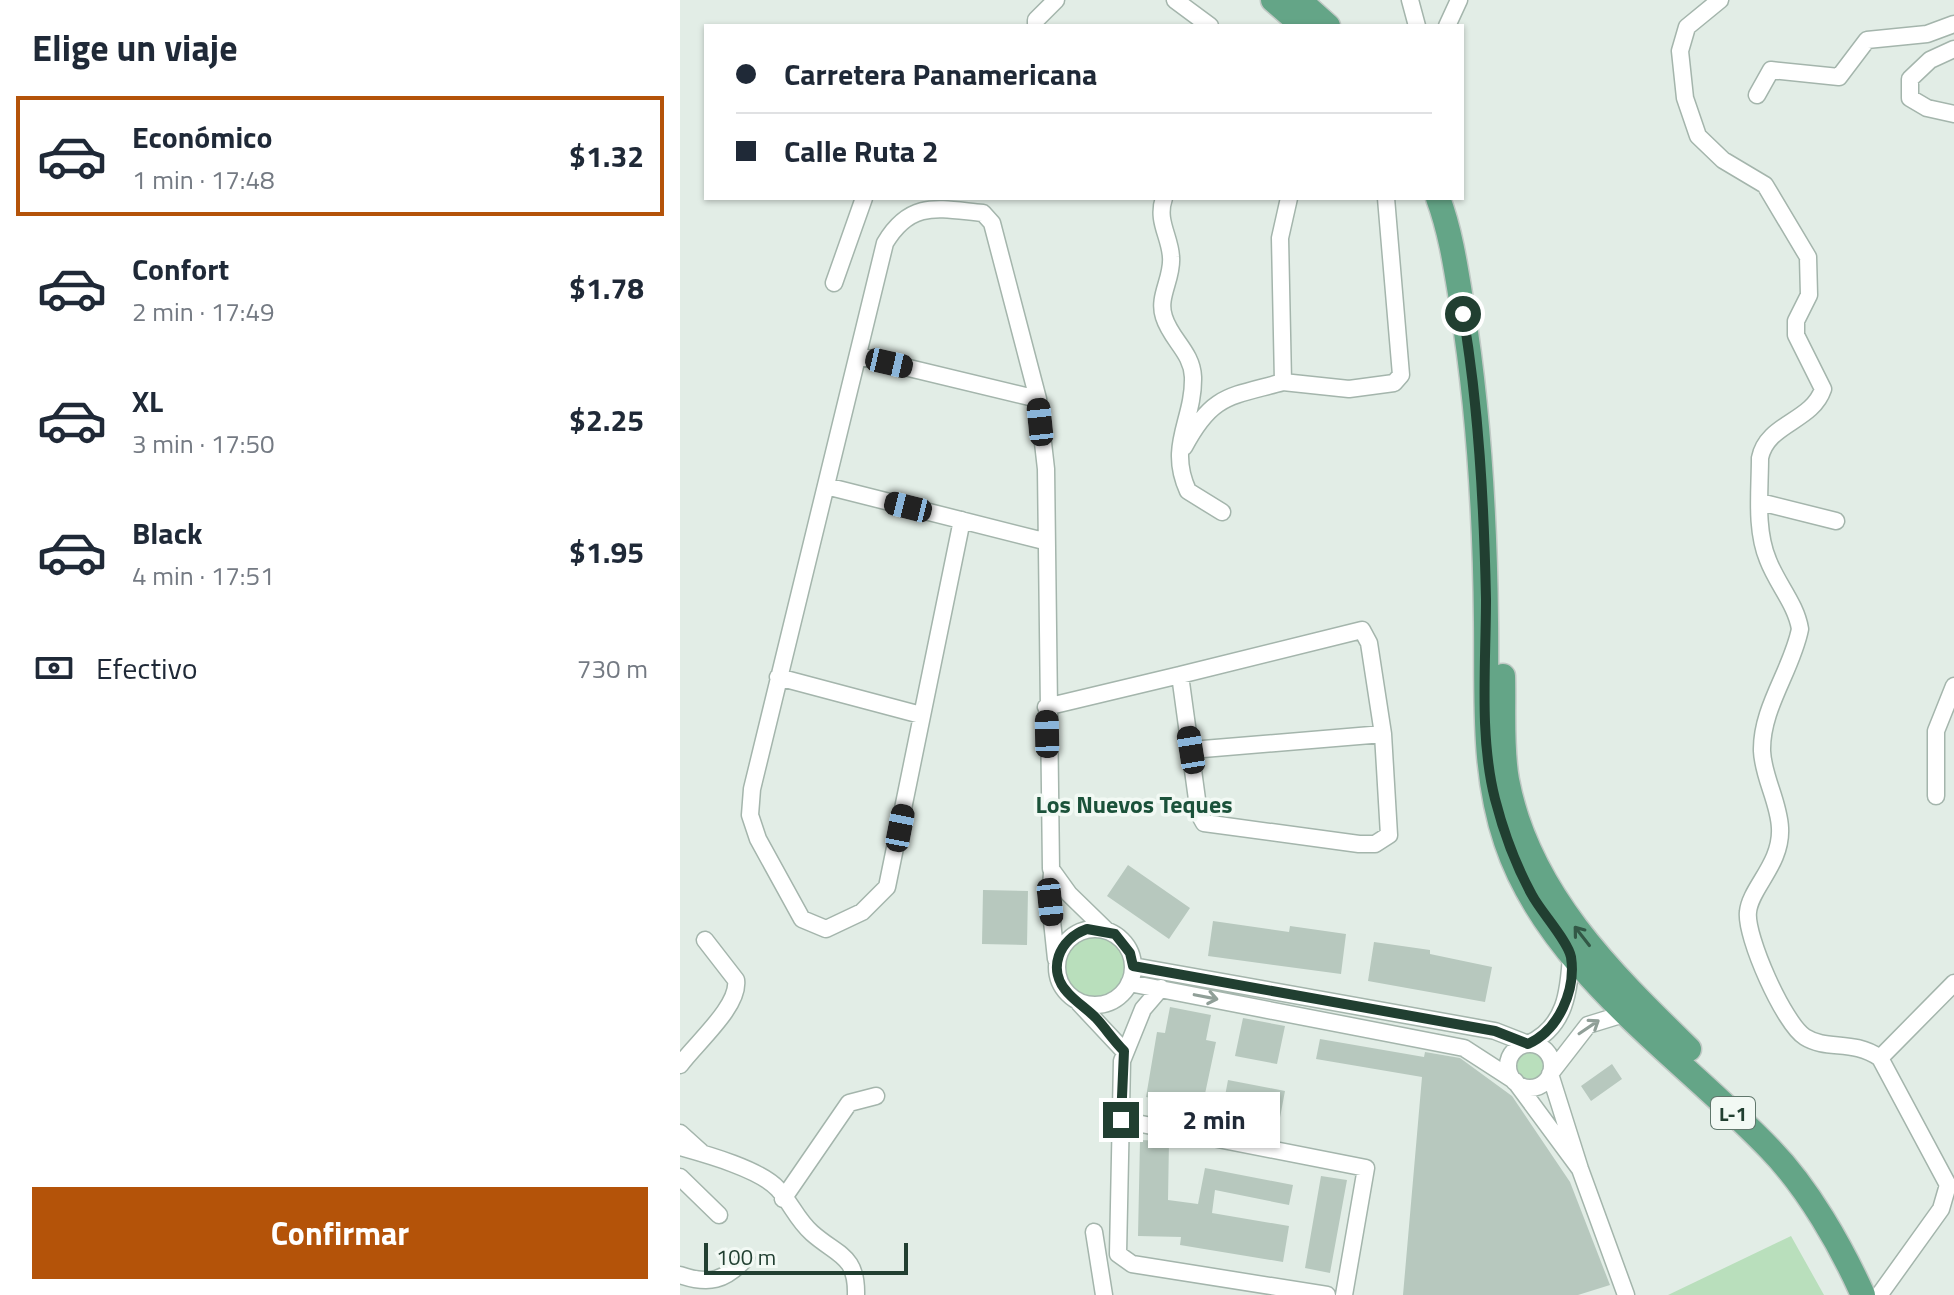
<!DOCTYPE html>
<html lang="es">
<meta charset="utf-8">
<style>
body{margin:0;font-family:"Titillium Web",sans-serif;background:#f2f2f3;color:#1f2937;height:100vh;display:flex;flex-direction:column;font-size:30px;white-space:nowrap}
*{box-sizing:border-box;margin:0}
p{font-size:26px;color:#747a83}
.icon{flex:none;width:44px;height:44px;fill:none;stroke:currentColor;stroke-width:2;stroke-linecap:round;stroke-linejoin:round}
.map{position:relative;flex:1;overflow:hidden}
.sheet{display:flex;flex-direction:column;background:#fff;width:680px}
.sheet>*{flex:none}
.guide{position:absolute;left:24px;top:24px;width:760px;height:176px;border-radius:0px;box-shadow:0 2px 6px #0004;display:grid;align-content:center;height:176px;padding:0 32px;background:#fff}
.scale{position:absolute;left:24px;bottom:20px;width:204px;box-sizing:border-box;padding-left:8px;border:4px solid #213f31;border-top:0;font-size:22px;line-height:28px;white-space:nowrap;color:#213f31;-webkit-text-stroke:6px #f2f9f4;paint-order:stroke}
.end{position:absolute;width:36px;height:36px;margin:-18px;border:10px solid #213f31;background:#fff;box-shadow:0 0 0 4px #fff}
.from{border-radius:50%}
.bubble{position:absolute;height:56px;border-radius:0px;background:#fff;box-shadow:0 2px 6px #0004;font-size:26px;font-weight:700;line-height:56px;text-align:center}
.car{position:absolute;width:24px;height:48px;margin:-24px -12px;border-radius:10px;box-shadow:0 0 6px 2px #0007;background:linear-gradient(#222 24%,#8ab4d8 0 40%,#222 0 76%,#8ab4d8 0 86%,#222 0)}
.guide b{display:flex;align-items:center;gap:28px;height:76px;font-size:30px}
.guide b+b{border-top:2px solid #e0e1e3}
.guide i{width:20px;height:20px;background:#1f2937}
ul{padding:0;list-style:none}
li{display:flex;align-items:center;gap:24px;height:120px;margin:0 16px 12px;padding:0 16px;border:4px solid transparent;border-radius:0px}
li div{flex:1}
li b{display:block;font-size:30px}
li em{font-style:normal;font-weight:700}
li.on{border-color:#b45309}
li>.icon{width:72px;height:72px;stroke-width:1.5}
h2{padding:0 32px;font-size:36px;line-height:96px}
.pay{display:flex;align-items:center;gap:20px;height:88px;padding:0 32px;font-size:30px}
.pay p{margin-inline-start:auto}
.action{display:flex;gap:16px;margin-top:auto;padding:16px 32px}
.action a{flex:1;height:92px;border-radius:0px;background:#b45309;color:#fff;font-size:32px;font-weight:700;line-height:92px;text-align:center}
main{display:flex;flex:1;min-height:0}
.map>svg:first-child{display:block}
.green{fill:#b9dfbc}
.building{fill:#b7c8be}
.lines{fill:none;stroke-linecap:round;stroke-linejoin:round}
.minor-casing{stroke:#a4b5ac;stroke-width:19}
.primary-casing{stroke:#c1c9c5;stroke-width:27}
.minor{stroke:#fff;stroke-width:16}
.primary{stroke:#64a587;stroke-width:24}
.oneway{stroke:#325846}
.oneway2{stroke:#909f98}
.route{stroke:#213f31;stroke-width:10}
.labels{text-anchor:middle;dominant-baseline:central;stroke-width:7;stroke-linejoin:round;paint-order:stroke}
.shield{fill:#f2f9f4;stroke:#60776c;stroke-width:2}
.shield-label{font-size:20px;font-weight:bold;fill:#213f31}
.neighbourhood-label{font-size:24px;font-weight:bold;fill:#1b523a;stroke:#f2f9f4}
</style>
<main>
<section class="sheet">
<h2>Elige un viaje</h2>
<ul>
<li class="on"><svg class="icon" aria-label="car" viewBox="0 0 24 24"><path d="M5 17H2v-5l4-1 3-4h7l3 4 3 1v5h-3M9 17h6M6 11h13"/><circle cx="7" cy="17" r="2"/><circle cx="17" cy="17" r="2"/></svg><div><b>Económico</b><p>1 min · 17:48</p></div><em>$1.32</em></li>
<li><svg class="icon" aria-label="car" viewBox="0 0 24 24"><path d="M5 17H2v-5l4-1 3-4h7l3 4 3 1v5h-3M9 17h6M6 11h13"/><circle cx="7" cy="17" r="2"/><circle cx="17" cy="17" r="2"/></svg><div><b>Confort</b><p>2 min · 17:49</p></div><em>$1.78</em></li>
<li><svg class="icon" aria-label="car" viewBox="0 0 24 24"><path d="M5 17H2v-5l4-1 3-4h7l3 4 3 1v5h-3M9 17h6M6 11h13"/><circle cx="7" cy="17" r="2"/><circle cx="17" cy="17" r="2"/></svg><div><b>XL</b><p>3 min · 17:50</p></div><em>$2.25</em></li>
<li><svg class="icon" aria-label="car" viewBox="0 0 24 24"><path d="M5 17H2v-5l4-1 3-4h7l3 4 3 1v5h-3M9 17h6M6 11h13"/><circle cx="7" cy="17" r="2"/><circle cx="17" cy="17" r="2"/></svg><div><b>Black</b><p>4 min · 17:51</p></div><em>$1.95</em></li>
</ul>
<div class="pay"><svg class="icon" aria-label="cash" viewBox="0 0 24 24"><path d="M3 7h18v10H3z"/><circle cx="12" cy="12" r="2"/></svg>Efectivo<p>730 m</p></div>
<div class="action"><a>Confirmar</a></div>
</section>
<div class="map">
<svg width="1274" height="1295" viewBox="0 0 1274 1295">
<rect width="100%" height="100%" fill="#e2ede6"/>
<!-- green -->
<path class="green" d="M377 966a37 37 0 1 1 74 0a37 37 0 1 1-74 0Z
M837 1066a13 13 0 1 1 26 0a13 13 0 1 1-26 0Z
M1111,1236L1144,1295H988Z"/>
<!-- building -->
<path class="building" d="M448,865L510,908L489,939L427,896Z
M303,890L348,891L347,945L302,944Z
M533,921L609,932L610,926L666,934L661,974L528,956Z
M694,942L750,950V954L812,967L805,1002L688,981Z
M490,1007L531,1015L526,1040L536,1042L522,1108L466,1097L477,1032L485,1033Z
M563,1018L605,1026L597,1064L555,1056Z
M640,1039L744,1057L745,1052L780,1058L832,1096L890,1182L930,1285L898,1295H723L742,1077L636,1059Z
M932,1064L942,1079L911,1101L901,1086Z
M548,1080L605,1091L599,1123L542,1112Z
M460,1140L489,1141L488,1200L518,1204L525,1168L613,1185L609,1205L535,1190L532,1213L609,1226L603,1262L500,1245L501,1237L458,1236Z
M641,1176L667,1180L650,1273L625,1268Z"/>
<g class="lines">
<!-- minor casing -->
<g class="minor-casing">
<path id="minor" d="M495,0L530,26
M730,0L737,26
M1040,0L1007,27L1000,51L1005,98L1018,136L1043,160L1085,185L1128,257L1129,295L1116,321V335L1143,389C1132,422 1087,423 1080,458C1080,491 1075,529 1088,560C1097,584 1116,604 1120,629C1112,670 1081,708 1082,751C1083,777 1099,802 1100,828C1102,864 1070,888 1068,912C1065,936 1104,1024 1125,1037C1147,1051 1173,1039 1200,1058L1268,1185L1261,1209L1200,1294
M356,26V20L376,0
M767,26L779,0
M1274,49L1250,60L1230,79V98L1247,108L1274,114
M1077,95L1091,70L1159,77L1187,40L1247,34L1274,24
M484,198C476,221 490,236 491,257C493,278 477,297 484,317C491,340 512,352 513,377C514,421 487,445 508,491L542,512
M154,283L184,198
M179,356L358,399
M603,382L669,389L714,383L721,375L706,198
M504,447C532,394 549,397 603,382L600,238L609,198
M146,486L364,541
M1080,502L1156,521
M282,520L207,887L182,912L146,929L122,919L78,839L70,815L72,789L205,243C231,199 260,209 303,213L312,223L358,399L366,469L371,869L389,894L426,930
M682,630L689,643L703,734L709,835L695,844H679L524,823L519,814L500,675Z
M98,677L241,715
M366,707L500,675
M511,750L703,734
M1256,796V731L1274,686
M372,873L370,902L376,959
M377 967a38 38 0 1 1 76 0a38 38 0 1 1-76 0Z
M453,966L815,1031L848,1044C886,1027 889,991 891,955
M449,983L784,1048L835,1081L900,1169
M481,988L463,1009L442,1061L438,1254L452,1264L647,1295
M399,1003L444,1051
M828 1066a22 22 0 1 1 44 0a22 22 0 1 1-44 0Z
M1200,1058L1274,983
M0,1065C15,1044 60,1006 56,980L25,940
M441,1120L686,1168L664,1295
M0,1133L21,1152
M0,1147C25,1154 80,1169 98,1189C111,1203 117,1220 132,1233C158,1256 177,1255 176,1295
M0,1177L39,1215
M103,1199L169,1103L196,1096
M414,1232L424,1295
M0,1275C29,1285 45,1281 66,1258
M946,1295L900,1169L870,1074L908,1025L947,1013"/>
</g>
<!-- primary casing -->
<g class="primary-casing">
<path id="primary" d="M593,0L623,26
M619,0L648,26
M758,198C771,233 776,269 782,306C799,411 805,516 806,621C807,695 802,771 826,842C868,969 1001,1056 1090,1149C1128,1188 1161,1246 1183,1295
M823,676C824,709 821,747 827,780C848,892 930,972 1009,1049"/>
</g>
<!-- minor -->
<use href="#minor" class="minor"/>
<!-- primary -->
<use href="#primary" class="primary"/>
</g>
<!-- one-way arrows -->
<defs><path id="oneway-shaft" d="M-6 0H5M1.5-3L5.5 0L1.5 3" fill="none" stroke-width="1.6" stroke-linecap="round" stroke-linejoin="round" transform="scale(2)"/></defs>
<use class="oneway" href="#oneway-shaft" transform="translate(902 936) rotate(-128)"/>
<g class="oneway2">
<use href="#oneway-shaft" transform="translate(526 997) rotate(11)"/>
<use href="#oneway-shaft" transform="translate(909 1027) rotate(-34)"/>
</g>
<g class="lines">
<!-- route -->
<path class="route" d="M441,1120L444,1051C434,1041 426,1029 416,1018C407,1009 396,1002 388,993C366,970 379,939 407,929L435,934L450,953L453,966L815,1031L848,1044C879,1030 896,990 891,957C888,941 861,912 852,895C835,864 824,834 815,799C799,736 806,664 806,599C804,504 799,408 783,314"/>
</g>
<g class="labels">
<!-- shield labels -->
<rect class="shield" x="1031" y="1097" width="44" height="32" rx="6"/>
<g class="shield-label">
<text x="1053" y="1113">L-1</text>
</g>
<!-- neighbourhood labels -->
<g class="neighbourhood-label">
<text x="454" y="804">Los Nuevos Teques</text>
</g>
</g>
</svg>
<div class="scale">100 m</div>
<i class="end from" style="left:783px;top:314px"></i>
<i class="end" style="left:441px;top:1120px"></i>
<div class="bubble" style="left:468px;top:1092px;width:132px">2 min</div>
<i class="car" style="left:209px;top:363px;rotate:103deg"></i>
<i class="car" style="left:360px;top:422px;rotate:354deg"></i>
<i class="car" style="left:228px;top:507px;rotate:284deg"></i>
<i class="car" style="left:367px;top:734px;rotate:359deg"></i>
<i class="car" style="left:511px;top:750px;rotate:351deg"></i>
<i class="car" style="left:220px;top:828px;rotate:11deg"></i>
<i class="car" style="left:370px;top:902px;rotate:174deg"></i>
<div class="guide">
<b><i class="from"></i>Carretera Panamericana</b>
<b><i></i>Calle Ruta 2</b>
</div>
</div>
</main>
